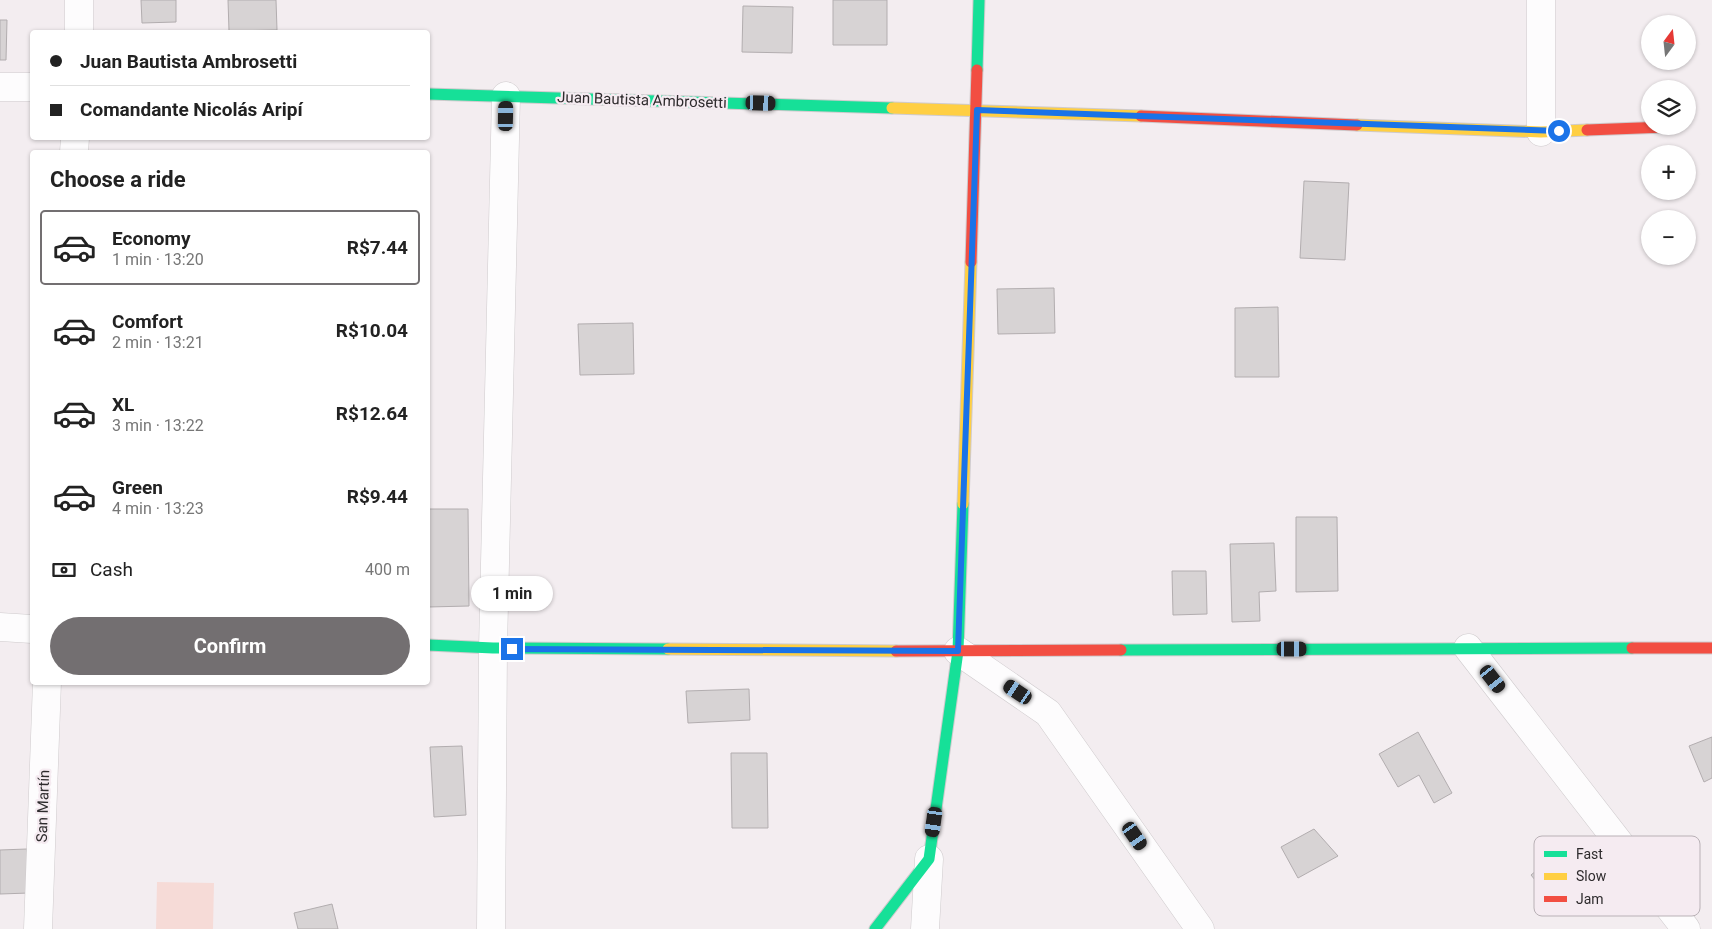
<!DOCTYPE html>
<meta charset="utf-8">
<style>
body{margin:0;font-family:Roboto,sans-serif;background:#f6f6f6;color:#222;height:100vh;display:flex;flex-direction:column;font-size:19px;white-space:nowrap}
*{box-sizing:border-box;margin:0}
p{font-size:16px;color:#767676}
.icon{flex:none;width:28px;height:28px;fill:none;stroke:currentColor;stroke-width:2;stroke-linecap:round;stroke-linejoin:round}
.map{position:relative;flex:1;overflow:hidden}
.details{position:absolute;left:30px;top:150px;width:400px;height:535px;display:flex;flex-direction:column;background:#fff;border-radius:5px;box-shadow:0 1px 4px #0004}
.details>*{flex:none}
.top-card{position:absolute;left:30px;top:30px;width:400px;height:110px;border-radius:5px;box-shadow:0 1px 4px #0004;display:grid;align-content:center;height:110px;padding:0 20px;background:#fff}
.needle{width:32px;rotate:15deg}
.fabs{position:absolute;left:1641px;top:15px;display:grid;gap:10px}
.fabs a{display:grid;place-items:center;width:55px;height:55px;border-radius:50%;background:#fff;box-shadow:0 1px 4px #0004;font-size:25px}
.end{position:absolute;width:22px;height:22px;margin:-11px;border:6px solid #1a73e8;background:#fff;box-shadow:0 0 0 2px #fff}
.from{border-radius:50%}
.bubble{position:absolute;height:35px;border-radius:18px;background:#fff;box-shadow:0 1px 4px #0004;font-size:16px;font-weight:700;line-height:35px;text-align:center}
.car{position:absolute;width:15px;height:30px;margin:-15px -8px;border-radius:6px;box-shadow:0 0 4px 1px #0007;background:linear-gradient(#222 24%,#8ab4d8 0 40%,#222 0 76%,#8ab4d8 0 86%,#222 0)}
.top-card b{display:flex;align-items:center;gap:18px;height:48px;font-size:19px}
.top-card b+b{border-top:1px solid #e0e0e0}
.top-card i{width:12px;height:12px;background:#222}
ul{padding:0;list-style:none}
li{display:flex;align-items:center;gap:15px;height:75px;margin:0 10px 8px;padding:0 10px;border:2px solid transparent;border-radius:5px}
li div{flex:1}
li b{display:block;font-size:19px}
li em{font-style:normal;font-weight:700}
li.on{border-color:#736f71}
li>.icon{width:45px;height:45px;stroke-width:1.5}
h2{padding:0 20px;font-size:22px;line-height:60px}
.pay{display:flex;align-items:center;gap:12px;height:55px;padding:0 20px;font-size:19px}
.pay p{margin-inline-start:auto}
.cta{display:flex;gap:10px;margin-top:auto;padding:10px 20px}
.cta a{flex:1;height:58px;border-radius:30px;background:#736f71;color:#fff;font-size:20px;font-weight:700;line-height:58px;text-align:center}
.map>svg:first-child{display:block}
.green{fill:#f6dbd7}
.building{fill:#d7d3d4;stroke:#b2adaf}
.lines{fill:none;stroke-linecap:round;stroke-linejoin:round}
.street-casing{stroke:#cfcbcd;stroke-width:29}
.fast-casing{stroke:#cfcbcd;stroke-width:13}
.slow-casing{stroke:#cfcbcd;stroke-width:13}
.jam-casing{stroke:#cfcbcd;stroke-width:13}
.street{stroke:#fdfcfd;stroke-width:28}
.fast{stroke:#16e098;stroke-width:11}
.slow{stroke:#ffcf43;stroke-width:11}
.jam{stroke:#f24e42;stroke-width:11}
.route{stroke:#1a73e8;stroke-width:6}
.labels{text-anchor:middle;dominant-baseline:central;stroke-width:4.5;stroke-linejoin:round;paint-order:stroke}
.street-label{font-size:15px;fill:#2e2b2d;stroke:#f5ebf1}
.key{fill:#f5ebf1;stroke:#b9b1b6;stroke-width:1}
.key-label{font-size:14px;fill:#2e2b2d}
</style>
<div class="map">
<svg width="1712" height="929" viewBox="0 0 1712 929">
<rect width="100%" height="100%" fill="#f3edf0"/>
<!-- green -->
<path class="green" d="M157,882L214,883L213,929H156Z"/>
<!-- building -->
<path class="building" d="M141,0H176V22L142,23Z
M228,0H276L277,30L229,31Z
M833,0H887V45H833Z
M743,6L793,7L792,53L742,52Z
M0,20H7L6,60H0Z
M1304,181L1349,183L1345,260L1300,258Z
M1054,288L1055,333L998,334L997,289Z
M1278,307L1279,377H1235V308Z
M633,323L634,374L580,375L578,324Z
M428,509H468L469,606L428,607Z
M1296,517H1337L1338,591L1296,592Z
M1274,543L1276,591L1259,592L1260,621L1232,622L1230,544Z
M1172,571H1206L1207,614L1173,615Z
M749,689L750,720L688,723L686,691Z
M1418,732L1452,793L1434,803L1419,775L1398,787L1379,754Z
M1712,737V778L1704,782L1689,746Z
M462,746L466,815L434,817L430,747Z
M731,753H767L768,828H732Z
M1314,829L1338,856L1298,878L1281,847Z
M1565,847L1587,874L1553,902L1531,875Z
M27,849L29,893L0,894V850Z
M332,904L338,929H298L294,913Z"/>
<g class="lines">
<!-- street casing -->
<g class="street-casing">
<path id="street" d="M1541,0V132
M79,32V0
M0,87H32
M74,152L75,138
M0,627L32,629
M1468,648L1686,929
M958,651L1048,713L1200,929
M38,929L47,682
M491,929L493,648L506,96
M925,929L929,859"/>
</g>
<!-- fast casing -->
<g class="fast-casing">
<path id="fast" d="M977,70L979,0
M428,94L892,108
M428,645L493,648L668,649
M1121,650L1632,648
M875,929L929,859L958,651L963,504"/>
</g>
<!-- slow casing -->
<g class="slow-casing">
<path id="slow" d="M892,108L1141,116
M1357,125L1541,132L1587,130
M963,504L971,262
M668,649L896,651"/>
</g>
<!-- jam casing -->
<g class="jam-casing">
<path id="jam" d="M1141,116L1357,125
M1587,130L1666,127
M971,262L977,70
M1632,648H1712
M896,651L1121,650"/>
</g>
<!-- street -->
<use href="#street" class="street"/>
<!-- fast -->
<use href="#fast" class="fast"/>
<!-- slow -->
<use href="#slow" class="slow"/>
<!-- jam -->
<use href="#jam" class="jam"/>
</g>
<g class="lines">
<!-- route -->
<path class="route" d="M512,649L958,651L977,110L1559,131"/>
</g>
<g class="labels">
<!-- street labels -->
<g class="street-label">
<text transform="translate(642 100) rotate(2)">Juan Bautista Ambrosetti</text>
<text transform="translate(43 806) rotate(-88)">San Martín</text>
</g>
</g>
<!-- legend -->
<rect x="1534" y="836" width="166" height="80" rx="8" class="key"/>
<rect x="1544" y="851" width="23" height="6" fill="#16e098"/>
<rect x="1544" y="873" width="23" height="7" fill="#ffcf43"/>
<rect x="1544" y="896" width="23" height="6" fill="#f24e42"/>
<g class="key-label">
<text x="1576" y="859">Fast</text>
<text x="1576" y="881">Slow</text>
<text x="1576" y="904">Jam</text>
</g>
</svg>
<div class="fabs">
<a><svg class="needle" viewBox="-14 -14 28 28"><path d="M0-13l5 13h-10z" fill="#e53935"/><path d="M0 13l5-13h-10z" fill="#767676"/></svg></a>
<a><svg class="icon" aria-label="layers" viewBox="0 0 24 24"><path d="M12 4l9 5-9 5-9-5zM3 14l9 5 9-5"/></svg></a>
<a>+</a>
<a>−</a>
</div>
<i class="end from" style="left:1559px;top:131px"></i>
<i class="end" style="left:512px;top:649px"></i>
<div class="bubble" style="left:471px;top:576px;width:82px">1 min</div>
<i class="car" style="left:761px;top:103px;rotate:92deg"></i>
<i class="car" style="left:506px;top:116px;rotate:1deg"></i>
<i class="car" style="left:1292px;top:649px;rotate:90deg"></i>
<i class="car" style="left:1493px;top:679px;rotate:142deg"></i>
<i class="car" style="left:1018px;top:692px;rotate:304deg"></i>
<i class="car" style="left:934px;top:822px;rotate:188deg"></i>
<i class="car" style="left:1135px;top:836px;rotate:145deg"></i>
<div class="top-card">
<b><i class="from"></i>Juan Bautista Ambrosetti</b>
<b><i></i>Comandante Nicolás Aripí</b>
</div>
<section class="details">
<h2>Choose a ride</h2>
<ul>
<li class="on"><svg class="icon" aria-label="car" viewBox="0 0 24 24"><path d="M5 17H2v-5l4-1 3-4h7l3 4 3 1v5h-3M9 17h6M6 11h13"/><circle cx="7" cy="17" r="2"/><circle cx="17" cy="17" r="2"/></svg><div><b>Economy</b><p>1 min · 13:20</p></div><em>R$7.44</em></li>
<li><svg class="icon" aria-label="car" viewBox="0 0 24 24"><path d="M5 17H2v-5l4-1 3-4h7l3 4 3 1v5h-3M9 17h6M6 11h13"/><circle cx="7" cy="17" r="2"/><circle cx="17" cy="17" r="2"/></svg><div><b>Comfort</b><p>2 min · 13:21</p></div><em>R$10.04</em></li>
<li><svg class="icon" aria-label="car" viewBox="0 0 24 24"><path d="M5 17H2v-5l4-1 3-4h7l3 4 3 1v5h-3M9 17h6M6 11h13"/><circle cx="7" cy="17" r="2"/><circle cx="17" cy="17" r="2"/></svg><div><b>XL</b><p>3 min · 13:22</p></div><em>R$12.64</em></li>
<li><svg class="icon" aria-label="car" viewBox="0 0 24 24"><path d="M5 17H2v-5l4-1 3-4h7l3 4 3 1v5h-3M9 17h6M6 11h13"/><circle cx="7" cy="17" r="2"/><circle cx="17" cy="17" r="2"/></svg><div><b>Green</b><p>4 min · 13:23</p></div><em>R$9.44</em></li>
</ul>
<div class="pay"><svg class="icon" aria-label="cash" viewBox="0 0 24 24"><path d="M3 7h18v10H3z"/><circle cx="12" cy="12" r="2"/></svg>Cash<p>400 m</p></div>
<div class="cta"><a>Confirm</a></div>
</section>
</div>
